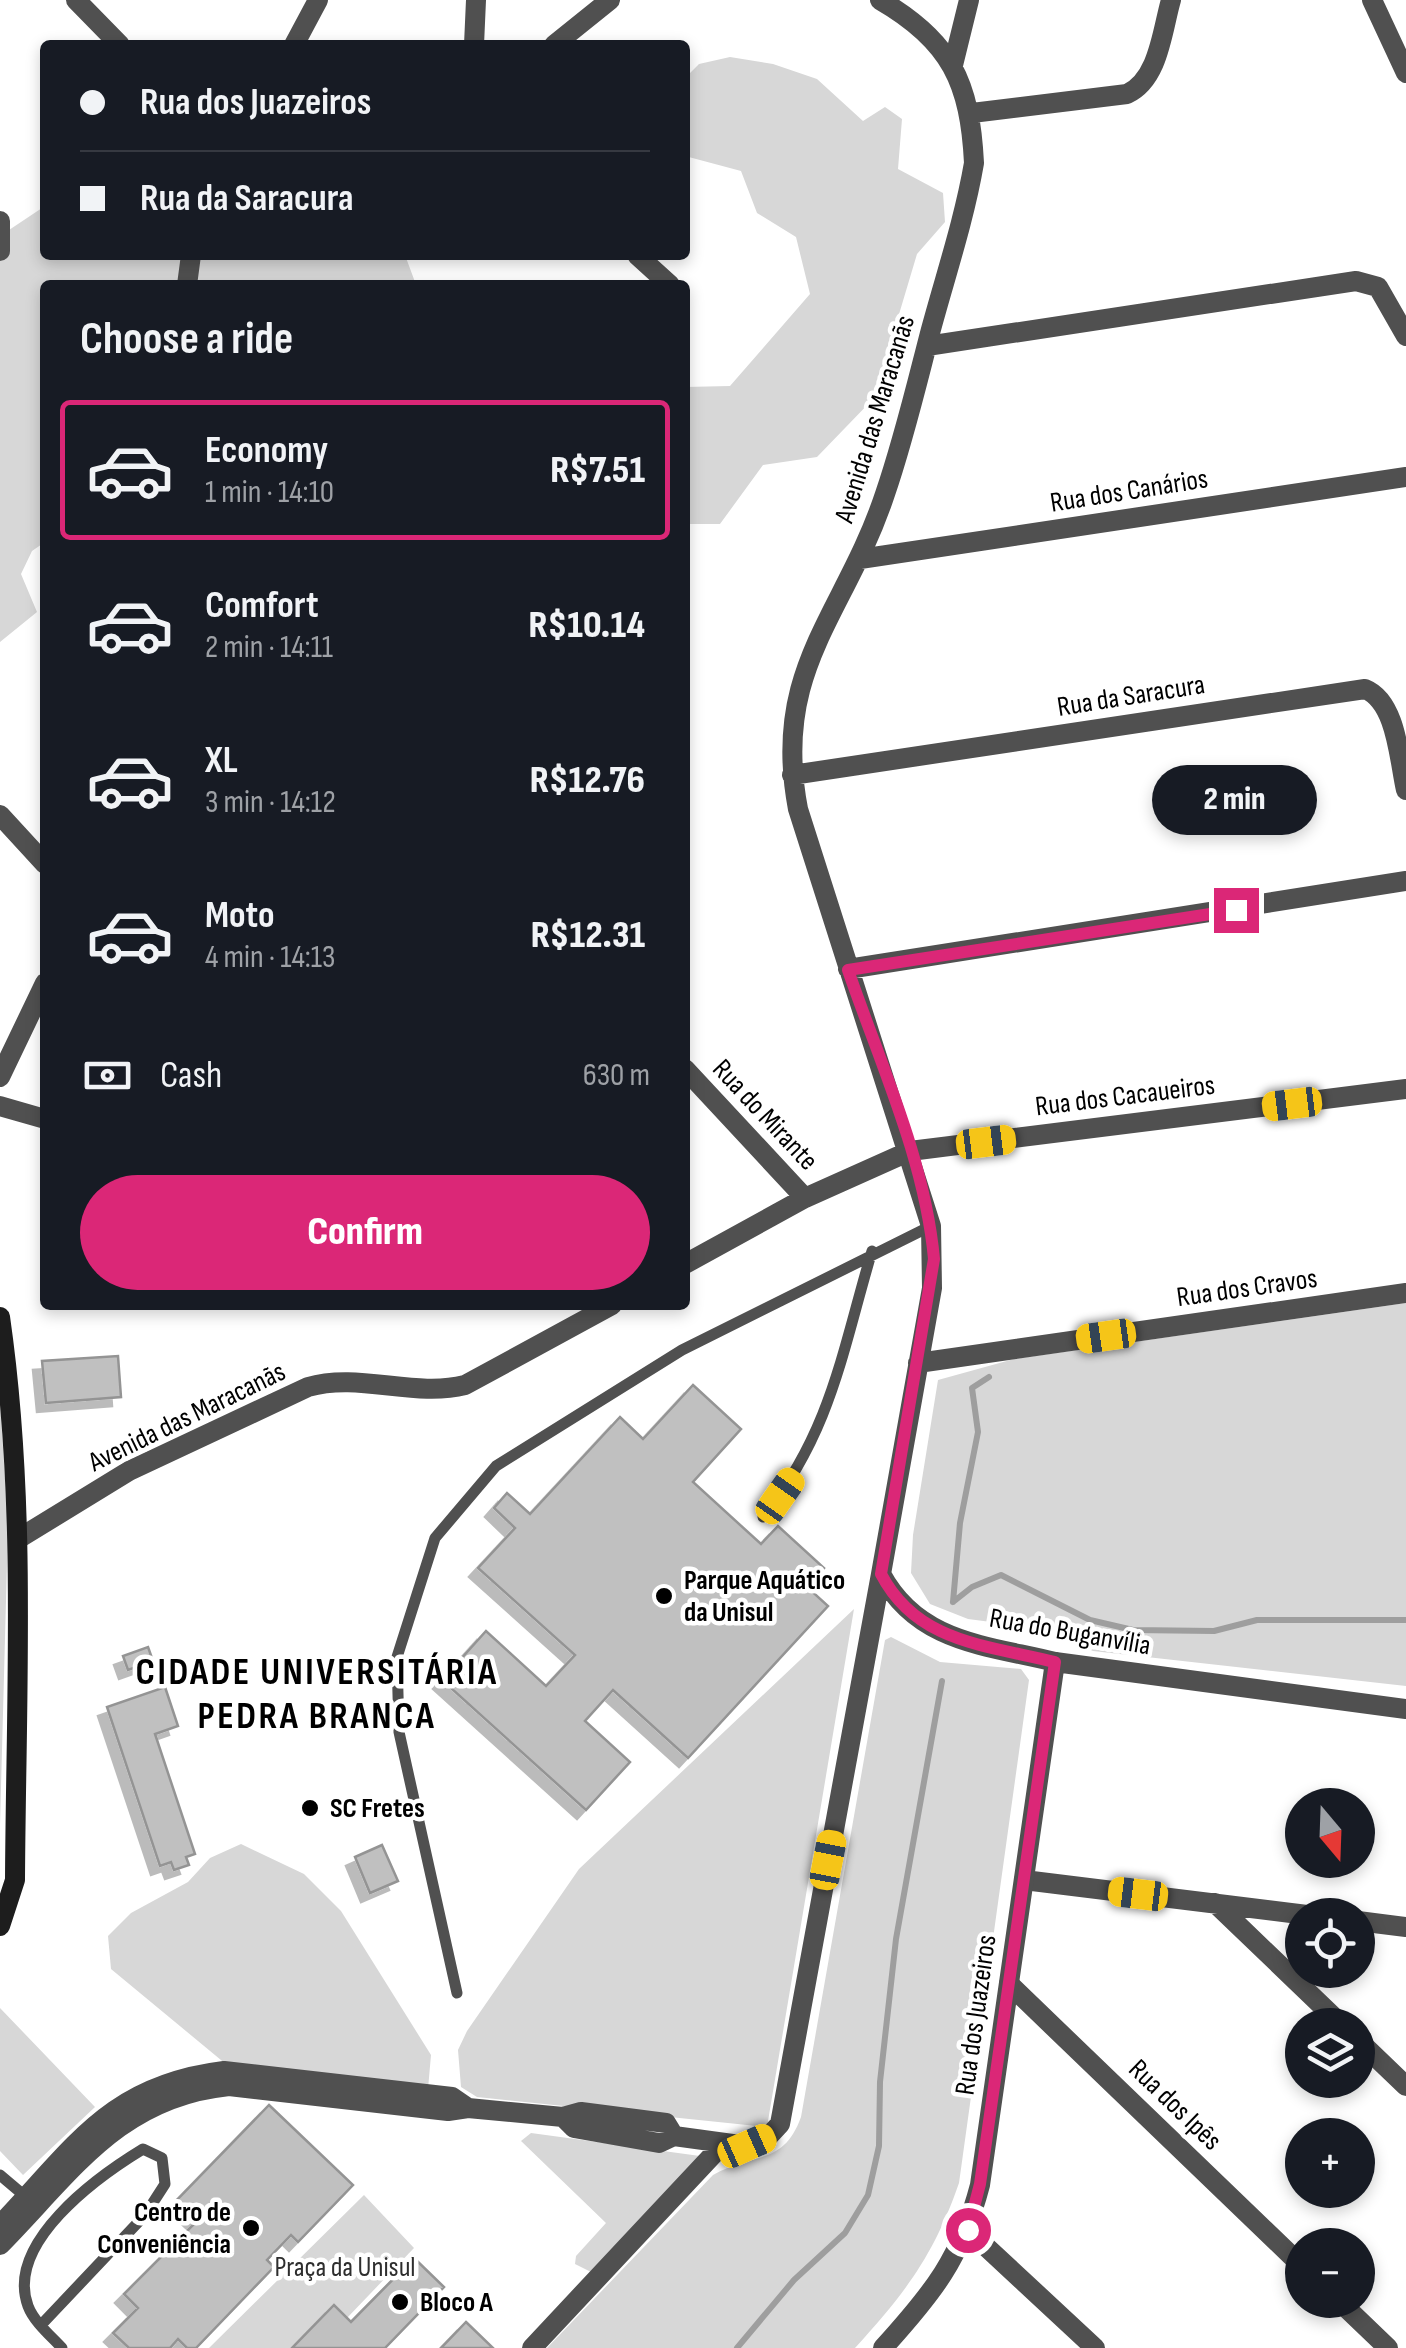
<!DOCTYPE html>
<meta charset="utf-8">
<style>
body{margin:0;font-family:"Sofia Sans Condensed",sans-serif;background:#20242c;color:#f1f3f6;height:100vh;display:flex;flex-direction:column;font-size:38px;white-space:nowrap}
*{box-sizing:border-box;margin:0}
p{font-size:32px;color:#9ea1a6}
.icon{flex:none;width:55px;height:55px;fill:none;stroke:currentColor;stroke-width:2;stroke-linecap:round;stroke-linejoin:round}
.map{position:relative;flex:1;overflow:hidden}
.details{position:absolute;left:40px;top:280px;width:650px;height:1030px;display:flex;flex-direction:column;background:#171b24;border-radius:10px;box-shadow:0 5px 15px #0003}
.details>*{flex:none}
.hud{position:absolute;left:40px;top:40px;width:650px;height:220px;border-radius:10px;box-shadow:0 5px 15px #0003;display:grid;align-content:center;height:220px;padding:0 40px;background:#171b24}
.needle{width:65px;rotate:161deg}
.fabs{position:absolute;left:1285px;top:1788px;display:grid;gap:20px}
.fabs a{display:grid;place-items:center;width:90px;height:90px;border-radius:50%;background:#171b24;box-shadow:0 5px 15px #0003;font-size:50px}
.end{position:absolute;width:45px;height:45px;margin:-22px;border:12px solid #db2777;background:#fff;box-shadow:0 0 0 5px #fff}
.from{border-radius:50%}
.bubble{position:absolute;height:70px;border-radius:35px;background:#171b24;box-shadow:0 5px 15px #0003;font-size:32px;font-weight:800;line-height:70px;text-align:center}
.car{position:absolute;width:30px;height:60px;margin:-30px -15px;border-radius:12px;box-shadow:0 0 8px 2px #0007;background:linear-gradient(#f5c518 24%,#345 0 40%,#f5c518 0 76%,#345 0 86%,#f5c518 0)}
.hud b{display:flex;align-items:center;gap:35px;height:95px;font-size:38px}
.hud b+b{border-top:2px solid #363941}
.hud i{width:25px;height:25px;background:#f1f3f6}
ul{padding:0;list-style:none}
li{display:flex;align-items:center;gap:30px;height:140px;margin:0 20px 15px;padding:0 20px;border:5px solid transparent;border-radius:10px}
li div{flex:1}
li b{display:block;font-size:38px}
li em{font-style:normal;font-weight:800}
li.active{border-color:#db2777}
li>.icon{width:90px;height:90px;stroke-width:1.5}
h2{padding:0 40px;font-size:45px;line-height:120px}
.pay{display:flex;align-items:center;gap:25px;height:110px;padding:0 40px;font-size:38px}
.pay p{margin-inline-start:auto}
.cta{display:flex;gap:20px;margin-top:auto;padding:20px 40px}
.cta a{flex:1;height:115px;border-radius:60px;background:#db2777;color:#fff;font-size:40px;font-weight:800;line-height:115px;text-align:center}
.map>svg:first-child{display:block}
.green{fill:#d7d7d7}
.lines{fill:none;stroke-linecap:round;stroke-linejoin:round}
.stream{stroke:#9e9e9e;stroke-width:6}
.building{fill:#c0c0c0;stroke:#949494;stroke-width:2.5;filter:url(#shadow)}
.service{stroke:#505050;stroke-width:11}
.minor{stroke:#505050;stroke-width:20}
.tertiary{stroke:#505050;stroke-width:20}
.secondary{stroke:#1d1d1d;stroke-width:20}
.route{stroke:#db2777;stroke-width:12}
.poi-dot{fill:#000;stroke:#fff;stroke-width:4}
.labels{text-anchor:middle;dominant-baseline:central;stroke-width:9;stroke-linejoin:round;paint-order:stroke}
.street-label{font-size:28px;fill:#000;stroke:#fff}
.poi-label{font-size:28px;font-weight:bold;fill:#000;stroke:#fff;text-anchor:start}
.park-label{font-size:28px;fill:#2e2e2e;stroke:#fff}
.district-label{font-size:38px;font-weight:bold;letter-spacing:2.5px;fill:#000;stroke:#fff}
</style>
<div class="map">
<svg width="1406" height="2348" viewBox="0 0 1406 2348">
<defs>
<filter id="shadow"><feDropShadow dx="-9" dy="9" stdDeviation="0" flood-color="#0004"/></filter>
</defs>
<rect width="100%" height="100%" fill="#fff"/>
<!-- green -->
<path class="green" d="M730,57L773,64L817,79L863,121L885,107L902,119L898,169L943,193L945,222L917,254L874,398L817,457L763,465L720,524H685V387L730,386L810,294L796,237L757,213L741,171L685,156V78L699,64Z
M45,206V255H186L183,285H45V542L32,551L21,574L37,612L0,642V259L6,232Z
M200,255H405L415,282L447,285H196Z
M1406,1303V1686L1093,1651L1038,1628L968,1619L930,1604L911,1573L913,1535L938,1380L1014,1359Z
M0,1401L8,1526L0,1825Z
M854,1609L767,2127L477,2097L461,2087L458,2050L467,2031L579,1869Z
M891,1637L940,1662L1021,1669L1029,1680L959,2183C934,2255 906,2292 855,2348H547L713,2175C752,2152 783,2167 801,2117L885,1640Z
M241,1844L304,1874L341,1911L431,2055L428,2089L227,2065L111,1969L108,1936L131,1913L188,1882L210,1858Z
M0,2008L95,2107L23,2175L0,2151Z
M531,2133L700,2156L593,2273L575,2264L576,2256L606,2223L521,2141Z
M364,2195L414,2248L347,2318L333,2305L290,2348H209Z"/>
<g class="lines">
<!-- stream -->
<path class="stream" d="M953,1602L972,1587L1001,1575L1090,1620L1133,1630L1214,1631L1257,1620H1406
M953,1602L960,1523L978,1432L972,1388L989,1377
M737,2348L794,2280L845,2233L868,2195L879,2146L880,2082L896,1939L942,1681"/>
</g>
<!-- building -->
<path class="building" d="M118,1356L121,1397L46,1403L42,1361Z
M693,1385L741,1429L693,1482L761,1544L778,1526L824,1568L807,1587L828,1606L688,1758L613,1690L585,1721L630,1762L586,1810L442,1680L486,1631L546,1686L575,1655L478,1568L515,1528L494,1508L507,1493L530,1514L620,1417L643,1439Z
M148,1647L153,1661L128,1670L123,1656Z
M165,1687L178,1726L155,1734L195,1854L186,1857L189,1865L174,1870L171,1862L160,1866L107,1707Z
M382,1845L398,1881L370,1893L355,1857Z
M269,2105L353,2185L298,2242L291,2235L267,2260L274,2267L196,2348H187L178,2339L170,2348H129L113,2333L138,2308L124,2294L197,2221L176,2201Z
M414,2258L444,2287L385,2348H292L334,2305L351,2322Z
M466,2322L493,2348H441Z"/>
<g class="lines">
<!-- service -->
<path class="service" d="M763,1517C831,1432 842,1352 872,1251
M457,1993L399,1732L397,1657L435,1538L496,1466L682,1350L931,1226
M0,2175L26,2197
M41,2325L145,2215L165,2184L162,2158L143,2149C97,2177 5,2243 28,2306C34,2322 51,2336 62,2348"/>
<!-- minor -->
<path class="minor" d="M76,0L120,45
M880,0C951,41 970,83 974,163C964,221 945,277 930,333C916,387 903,442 885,494C845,615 771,668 798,809L931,1226L932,1288L881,1574C918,1643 986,1645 1055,1662
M294,45L318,0
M474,45L476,0
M554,45L610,0
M953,65L969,0
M972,113L1127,94C1159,79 1162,31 1171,0
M0,221V251
M637,255L670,285
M187,285L191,255
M927,346L1356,281L1378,287L1406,336
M860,559L1406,477
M792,775L1365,689C1397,702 1399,760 1406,790
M0,815L45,864
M848,969L1406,881
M685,1069L805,1198
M0,1077L45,983
M0,1106L45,1119
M685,1264L805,1198L910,1151L1406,1089
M918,1363L1406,1293
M18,1539L129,1471L308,1387C359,1372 414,1398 465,1385L612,1305
M1024,1880L1307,1915
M1215,1903L1342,2025
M1358,1921L1406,1927
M1009,1984L1302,2266
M1358,2040L1406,2086
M563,2117L574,2128L659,2143L674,2136L747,2146L767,2138L780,2124L881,1574
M0,2225C75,2147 109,2085 224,2071L452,2097L468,2108
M968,2230L1095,2348
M0,2245C72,2172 119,2097 229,2086L448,2111L468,2108L563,2117L581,2112L666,2123L674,2136
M1338,2300L1388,2348
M532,2348L724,2143"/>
<!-- tertiary -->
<path class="tertiary" d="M1372,0L1406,73
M883,2348C933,2293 961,2258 980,2185L1055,1662L1406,1709"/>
<!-- secondary -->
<path class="secondary" d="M0,1317C27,1504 16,1692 15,1880L0,1926"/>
</g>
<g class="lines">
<!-- route -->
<path class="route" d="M968,2230L980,2184L1055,1662C986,1645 917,1643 881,1574L934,1259C925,1160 880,1063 848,970L1236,910"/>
</g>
<!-- markers -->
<g class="poi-dot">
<circle cx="664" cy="1596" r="10"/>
<circle cx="310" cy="1808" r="10"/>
<circle cx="251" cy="2228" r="10"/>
<circle cx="400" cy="2302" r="10"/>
</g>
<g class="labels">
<!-- street labels -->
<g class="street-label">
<text transform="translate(875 419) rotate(-73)">Avenida das Maracanãs</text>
<text transform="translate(1129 491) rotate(-9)">Rua dos Canários</text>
<text transform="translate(1131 696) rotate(-9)">Rua da Saracura</text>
<text transform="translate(1125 1096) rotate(-7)">Rua dos Cacaueiros</text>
<text transform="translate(765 1115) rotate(47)">Rua do Mirante</text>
<text transform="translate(1247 1288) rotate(-8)">Rua dos Cravos</text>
<text transform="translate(187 1417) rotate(-26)">Avenida das Maracanãs</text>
<text transform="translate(1070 1632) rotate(10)">Rua do Buganvília</text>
<text transform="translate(976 2015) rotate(-82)">Rua dos Juazeiros</text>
<text transform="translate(1175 2105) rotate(44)">Rua dos Ipês</text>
</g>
<!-- poi labels -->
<g class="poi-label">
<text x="684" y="1580">Parque Aquático<tspan x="684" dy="32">da Unisul</tspan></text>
<text x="330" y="1808">SC Fretes</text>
<text x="231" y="2212" text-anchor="end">Centro de<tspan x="231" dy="32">Conveniência</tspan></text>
<text x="420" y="2302">Bloco A</text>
</g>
<!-- park labels -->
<g class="park-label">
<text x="345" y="2267">Praça da Unisul</text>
</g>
<!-- district labels -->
<g class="district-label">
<text x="317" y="1672">CIDADE UNIVERSITÁRIA<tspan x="317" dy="44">PEDRA BRANCA</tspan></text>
</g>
</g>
</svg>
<div class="fabs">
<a><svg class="needle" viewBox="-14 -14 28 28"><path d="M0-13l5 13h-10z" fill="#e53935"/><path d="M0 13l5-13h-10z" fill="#9ea1a6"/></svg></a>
<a><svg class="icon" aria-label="locate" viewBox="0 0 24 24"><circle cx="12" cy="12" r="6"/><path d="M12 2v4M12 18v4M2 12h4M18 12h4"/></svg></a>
<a><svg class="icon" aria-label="layers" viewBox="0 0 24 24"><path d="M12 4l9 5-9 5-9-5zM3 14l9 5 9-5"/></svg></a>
<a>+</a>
<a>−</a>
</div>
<i class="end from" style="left:968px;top:2230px"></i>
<i class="end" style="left:1236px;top:910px"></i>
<div class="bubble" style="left:1152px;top:765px;width:165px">2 min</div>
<i class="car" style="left:1292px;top:1104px;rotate:263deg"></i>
<i class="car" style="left:986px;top:1142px;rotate:83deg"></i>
<i class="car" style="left:1106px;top:1336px;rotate:262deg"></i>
<i class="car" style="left:780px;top:1496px;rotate:35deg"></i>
<i class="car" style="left:828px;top:1860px;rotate:11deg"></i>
<i class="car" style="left:1138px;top:1894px;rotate:277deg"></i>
<i class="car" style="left:747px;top:2146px;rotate:66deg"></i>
<div class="hud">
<b><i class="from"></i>Rua dos Juazeiros</b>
<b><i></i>Rua da Saracura</b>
</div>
<section class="details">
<h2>Choose a ride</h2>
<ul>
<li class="active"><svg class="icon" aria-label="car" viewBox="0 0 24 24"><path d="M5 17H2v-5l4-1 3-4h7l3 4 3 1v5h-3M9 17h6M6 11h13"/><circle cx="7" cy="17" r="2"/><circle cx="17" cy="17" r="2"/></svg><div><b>Economy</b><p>1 min · 14:10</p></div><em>R$7.51</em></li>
<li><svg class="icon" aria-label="car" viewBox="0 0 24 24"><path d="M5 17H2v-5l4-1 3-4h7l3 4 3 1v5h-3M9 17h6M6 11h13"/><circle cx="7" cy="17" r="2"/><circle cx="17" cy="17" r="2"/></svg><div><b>Comfort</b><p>2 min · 14:11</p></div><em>R$10.14</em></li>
<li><svg class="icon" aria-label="car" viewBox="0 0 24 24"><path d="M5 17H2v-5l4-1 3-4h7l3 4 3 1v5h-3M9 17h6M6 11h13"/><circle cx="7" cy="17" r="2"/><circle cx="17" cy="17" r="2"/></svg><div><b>XL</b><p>3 min · 14:12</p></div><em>R$12.76</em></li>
<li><svg class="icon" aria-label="car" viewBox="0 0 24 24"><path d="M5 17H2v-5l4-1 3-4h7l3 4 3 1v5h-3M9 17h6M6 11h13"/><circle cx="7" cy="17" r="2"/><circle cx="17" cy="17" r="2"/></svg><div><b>Moto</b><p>4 min · 14:13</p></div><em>R$12.31</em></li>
</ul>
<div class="pay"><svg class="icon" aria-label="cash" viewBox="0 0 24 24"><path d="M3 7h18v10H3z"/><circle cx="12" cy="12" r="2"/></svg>Cash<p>630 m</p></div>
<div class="cta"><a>Confirm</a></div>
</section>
</div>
